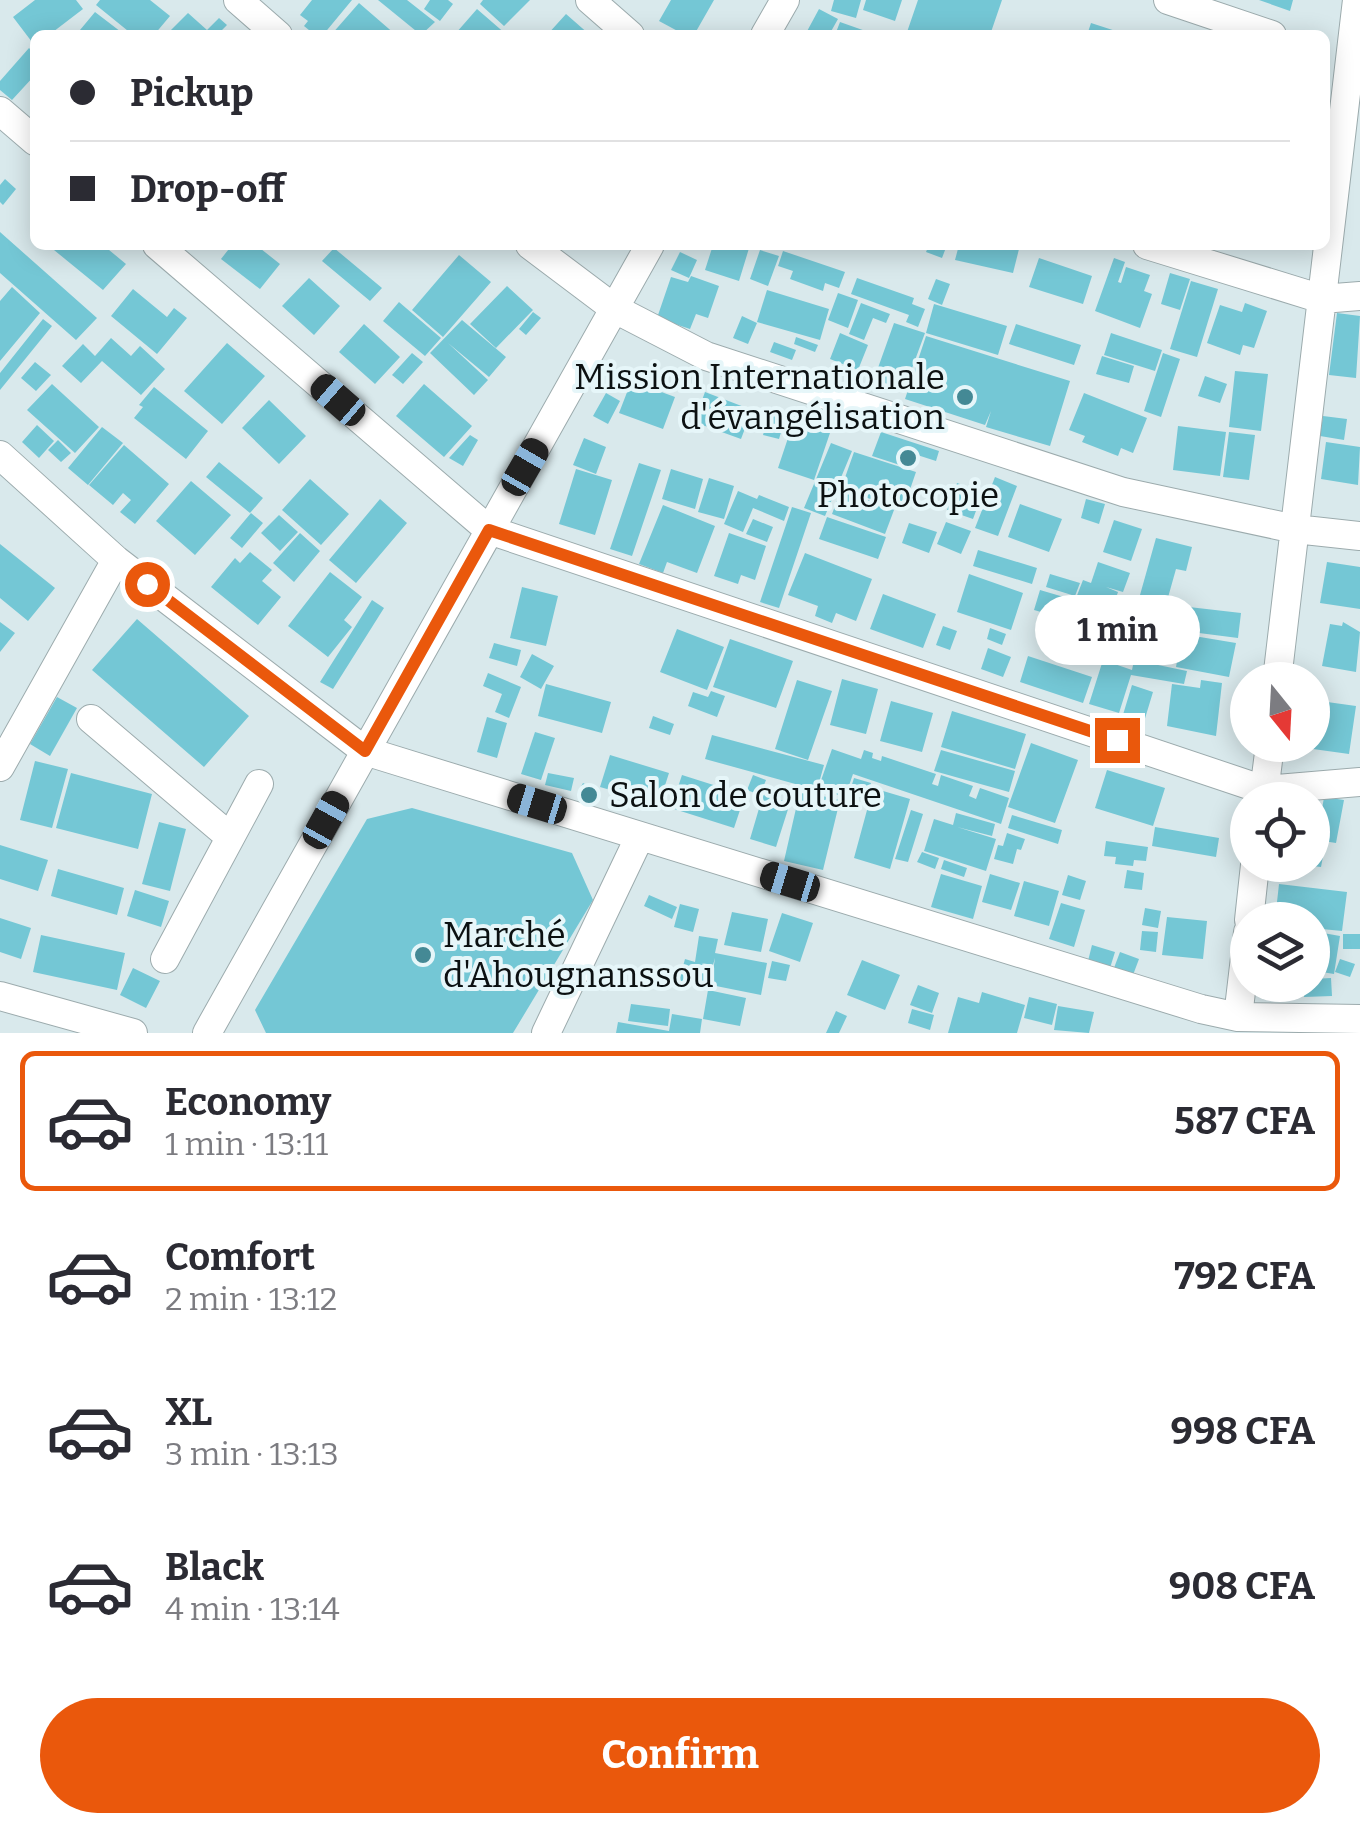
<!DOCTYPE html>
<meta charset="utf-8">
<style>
body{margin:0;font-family:Bitter,serif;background:#f2f2f3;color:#2b2b33;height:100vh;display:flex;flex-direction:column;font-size:38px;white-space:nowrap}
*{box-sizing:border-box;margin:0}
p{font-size:32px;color:#7c7c81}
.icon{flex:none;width:55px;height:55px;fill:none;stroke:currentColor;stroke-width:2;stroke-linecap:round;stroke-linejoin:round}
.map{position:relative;height:1033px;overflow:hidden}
.panel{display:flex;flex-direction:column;background:#fff;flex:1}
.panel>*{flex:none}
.hud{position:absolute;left:30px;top:30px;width:1300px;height:220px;border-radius:15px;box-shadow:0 5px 25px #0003;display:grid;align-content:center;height:220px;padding:0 40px;background:#fff}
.needle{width:65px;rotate:162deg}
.buttons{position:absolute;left:1230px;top:662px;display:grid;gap:20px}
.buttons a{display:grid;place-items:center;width:100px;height:100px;border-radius:50%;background:#fff;box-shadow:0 5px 25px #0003;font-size:50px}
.end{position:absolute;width:45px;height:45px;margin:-22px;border:12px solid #ea580c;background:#fff;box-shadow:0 0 0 5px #fff}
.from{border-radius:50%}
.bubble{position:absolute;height:70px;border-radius:35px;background:#fff;box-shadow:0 5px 25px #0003;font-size:32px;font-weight:700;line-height:70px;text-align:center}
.car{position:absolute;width:30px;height:60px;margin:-30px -15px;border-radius:12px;box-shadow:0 0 8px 2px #0007;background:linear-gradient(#222 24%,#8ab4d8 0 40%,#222 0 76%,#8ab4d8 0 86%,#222 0)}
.hud b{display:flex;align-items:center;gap:35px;height:95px;font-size:38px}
.hud b+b{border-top:2px solid #e1e1e2}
.hud i{width:25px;height:25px;background:#2b2b33}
ul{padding:18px 0 0;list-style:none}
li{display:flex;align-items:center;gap:30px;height:140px;margin:0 20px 15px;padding:0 20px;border:5px solid transparent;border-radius:15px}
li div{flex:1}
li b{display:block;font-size:38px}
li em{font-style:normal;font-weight:700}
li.selected{border-color:#ea580c}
li>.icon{width:90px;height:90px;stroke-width:1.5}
.primary-button{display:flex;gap:20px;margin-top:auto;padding:20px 40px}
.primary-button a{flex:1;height:115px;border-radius:60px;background:#ea580c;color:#fff;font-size:40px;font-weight:700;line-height:115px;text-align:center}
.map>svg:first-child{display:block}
.building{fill:#74c7d5}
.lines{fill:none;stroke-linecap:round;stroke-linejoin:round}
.minor-casing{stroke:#9cabad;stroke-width:30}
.minor{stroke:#fff;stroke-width:28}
.route{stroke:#ea580c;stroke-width:12}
.poi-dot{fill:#448995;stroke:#e6f6f9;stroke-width:4}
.labels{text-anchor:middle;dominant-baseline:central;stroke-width:8;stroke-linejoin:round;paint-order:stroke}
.poi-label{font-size:35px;fill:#0c1112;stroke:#e6f6f9;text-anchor:start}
</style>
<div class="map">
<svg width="1360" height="1033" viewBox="0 0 1360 1033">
<rect width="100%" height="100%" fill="#d9e9ec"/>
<!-- building -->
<path class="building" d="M35,0H76L83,9L49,35H35V46L13,17Z
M100,0H150L170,16L154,35H133L96,5Z
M312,0H352L323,35H315L304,26L308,21L300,15Z
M378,0H407L435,22L421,35Z
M430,0H448L453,4L440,21L424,9Z
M483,0H530L504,26L480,4Z
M671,0H714L694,35H685L659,21Z
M834,0H861L856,18L831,11Z
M866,0H902L895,21L863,10Z
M918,0H1002L990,35H906Z
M1259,0H1293L1290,11Z
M359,3L396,35H331Z
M477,9L507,35H458L456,33Z
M819,9L838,19L829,35H805Z
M95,12L125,35H87L80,30Z
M188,13L207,30L219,18L227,25L221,31L225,35H166Z
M566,14L590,35H547Z
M840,22L874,34V35H835Z
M1091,23L1125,34V35H1087Z
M29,48L35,54V75L12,100L0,90V81Z
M5,179L16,189L3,205L0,202V185Z
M0,232L97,318L76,340L0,273Z
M58,245H103L126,264L103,290L54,250Z
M232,245H256L280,264L260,289L221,259Z
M713,245H750L739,281L705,270Z
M929,245H947L942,258L926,252Z
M959,245H1020L1013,273L955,260Z
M334,248L382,288L370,301L322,261Z
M760,250L779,256L768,286L750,279Z
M783,251L845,272L839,288L825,283L823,291L790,279L793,271L778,266Z
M680,252L697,260L689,278L671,270Z
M459,255L491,282L443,337L412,310Z
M1039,258L1092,276L1083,304L1029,287Z
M1114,258L1125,262L1118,282L1121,283L1126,267L1150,275L1144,291L1152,294L1140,328L1095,311Z
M1170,273L1190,279L1180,310L1161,304Z
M691,276L719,286L708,318L696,314L690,329L657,318L671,277L688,282Z
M309,278L340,306L314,335L282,306Z
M857,278L914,298L912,304L925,309L918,327L906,322L909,315L851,294Z
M936,279L950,284L942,305L928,299Z
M1191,281L1218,289L1197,357L1170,349Z
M507,286L533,310L496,348L470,324Z
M12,287L40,313L0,361V301Z
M133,289L167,317L174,308L187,318L157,354L111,316Z
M767,290L829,309L820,340L757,322Z
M838,293L858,300L848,328L828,320Z
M399,302L441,338L425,356L383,321Z
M861,303L890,314L886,323L873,318L864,340L849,334Z
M1245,303L1267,311L1254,348L1243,345L1240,355L1207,343L1220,305L1242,312Z
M934,304L1007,326L998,355L926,333Z
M533,312L541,318L526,335L519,329Z
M1337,313L1360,316L1356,378L1329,375Z
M742,316L757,323L748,344L733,338Z
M43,319L52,326L0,390V373Z
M462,320L506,357L489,377L448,343L488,380L474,395L430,353Z
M894,323L925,333L904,390L874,379Z
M364,324L400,357L375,384L339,352Z
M1016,324L1081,345L1074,365L1009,344Z
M840,333L868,345L858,370L830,359Z
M1111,333L1162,350L1155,371L1104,355Z
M926,336L1070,381L1050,446L986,427L991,411L985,425L905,399Z
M796,337L818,345L815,352L794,344Z
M111,338L131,356L140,346L165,369L141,395L102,361L81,383L62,366L83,344L95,356Z
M774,342L796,350L792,360L770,352Z
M227,343L265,376L222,424L184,391Z
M412,353L423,362L403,384L392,375Z
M1163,353L1180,359L1161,417L1144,411Z
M1102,356L1134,366L1129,383L1096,374Z
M35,362L51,375L36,391L21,378Z
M636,369L660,378L656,390L675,397L663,429L619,413Z
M1235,371L1268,374L1261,431L1229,427Z
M1205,376L1227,384L1220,403L1198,396Z
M52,384L99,427L75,453L27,410Z
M424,384L472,426L444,457L396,416Z
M154,387L208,431L186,459L134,418L143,407L139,405Z
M705,392L752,410L741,439L694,422Z
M606,393L620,401L608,424L593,416Z
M1084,393L1147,418L1133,453L1121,448L1118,456L1082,442L1085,436L1069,430Z
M269,400L306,436L279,464L242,428Z
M771,407L787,412L779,439L763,435Z
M1323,416L1347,419L1344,440L1320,436Z
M795,417L831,430L814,480L778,468Z
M37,425L54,441L39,458L22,442Z
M1178,426L1226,432L1220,476L1173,470Z
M102,427L123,443L88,485L68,468Z
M881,432L939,451L936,461L911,453L906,467L872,456Z
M1229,432L1255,435L1249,480L1223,477Z
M470,435L478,440L463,466L449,458Z
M584,438L606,447L596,474L573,465Z
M58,440L71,453L61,462L48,450Z
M1326,442L1360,447L1358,485L1321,479Z
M831,443L852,451L825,516L804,508Z
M124,445L169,484L135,524L120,512L131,500L123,493L113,505L89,485Z
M854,452L916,472L903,510L841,489Z
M219,462L263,498L250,513L206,477Z
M639,463L661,470L632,556L610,549Z
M576,469L612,480L595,535L559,524Z
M671,469L703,479L695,509L662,499Z
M995,477L1017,486L998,536L975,528Z
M709,478L734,486L724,519L698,512Z
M310,479L349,514L321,545L282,510Z
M191,481L231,515L195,555L156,521Z
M957,483L983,492L973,519L947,510Z
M841,490L894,510L885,534L832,514Z
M738,491L757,499L759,495L789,507L784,521L753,508L743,532L724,524Z
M380,499L407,523L356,583L329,560Z
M1086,499L1105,504L1099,524L1081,518Z
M1020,504L1062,519L1049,552L1008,537Z
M663,505L715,526L697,573L667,562L663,573L639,564Z
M792,507L811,513L779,608L760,602Z
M251,513L263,523L242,548L230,538Z
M279,515L298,532L280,551L261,533Z
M827,517L886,537L878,559L819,539Z
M753,519L773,527L767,542L746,534Z
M1114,520L1142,529L1131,561L1103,552Z
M946,522L971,531L961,554L937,544Z
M909,523L937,532L929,553L902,543Z
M300,533L320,551L294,582L273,563Z
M729,533L766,546L755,580L741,575L738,584L714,576Z
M1156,538L1192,547L1186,571L1176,569L1167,601L1140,595Z
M0,544L55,588L28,621L0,598Z
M978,550L1037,568L1032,584L973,566Z
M250,552L272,570L262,581L281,597L258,625L211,587L235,558L240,563Z
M805,553L872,579L856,621L836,613L832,623L815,616L818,606L788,595Z
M1098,562L1130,573L1123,592L1106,587L1118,592L1112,610L1076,598L1083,580L1091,583Z
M1327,562L1360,567V609L1320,603Z
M330,572L362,597L344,620L352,627L328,657L288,626Z
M969,574L1023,593L1011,630L957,612Z
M1050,574L1080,583L1075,596L1046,587Z
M522,587L558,596L546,646L510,638Z
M1040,590L1074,600V604L1075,600L1099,607L1094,627L1034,610Z
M883,594L936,614L923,648L870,629Z
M1119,595L1138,600L1120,663L1100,657Z
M372,600L384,608L333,689L320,682Z
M1163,604L1241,613L1238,638L1160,628Z
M137,619L249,716L204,767L92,670Z
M0,622L15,633L0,652Z
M1343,622L1360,632L1356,672L1322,666L1330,624L1342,626Z
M943,626L957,631L950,650L936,645Z
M990,628L1006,634L1002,645L987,639Z
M677,629L724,647L707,690L660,672Z
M1182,634L1236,643L1229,677L1176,667Z
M730,639L793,661L776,708L713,687Z
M494,643L521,650L517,666L489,658Z
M988,648L1011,657L1003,677L981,669Z
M532,654L554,666L541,689L520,677Z
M1028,656L1092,677L1083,703L1020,682Z
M1103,660L1132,670L1134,660L1187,671L1184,684L1131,675L1119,713L1089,704Z
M488,673L521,687L509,718L495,712L502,694L483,686Z
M842,679L878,689L866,734L830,725Z
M797,680L832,691L808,760L775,749Z
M1201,680L1222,683L1216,736L1167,726L1172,684L1200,688Z
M546,684L611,702L602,733L538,716Z
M1132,685L1153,692L1143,725L1122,718Z
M711,691L725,696L717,717L688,706L693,692L708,697Z
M57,697L77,708L50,756L30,744Z
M891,701L933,713L922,752L880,741Z
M1320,701L1356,706L1349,754L1313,749Z
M952,711L1026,734L1015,769L941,747Z
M653,716L674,724L670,735L649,728Z
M487,717L507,723L497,758L477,752Z
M535,732L555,738L541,780L521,774Z
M712,735L824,765L817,790L705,759Z
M1031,743L1078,760L1055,823L1008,807Z
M832,749L861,759L864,750L873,753L872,758L881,761L882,756L936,774L932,784L938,786L941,775L973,786L969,796L976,799L980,788L1009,798L1001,824L853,774L845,797L818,789Z
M941,750L1015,771L1009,792L934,771Z
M610,755L669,773L659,804L600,787Z
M35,761L68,769L52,828L20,820Z
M1107,770L1165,788L1153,826L1095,808Z
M71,773L152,794L138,849L56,828Z
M548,773L574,778L571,791L545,785Z
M682,775L745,795L734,828L671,808Z
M753,775L766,780L760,795L747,790Z
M854,778L871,783L866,799L849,794Z
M583,783L596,790L590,801L577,794Z
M873,788L910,799L890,869L854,858Z
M800,791L840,800L823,870L784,861Z
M763,795L790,803L776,847L750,839Z
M1324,797L1344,800L1336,843L1317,840Z
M412,808L572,853L593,900L513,1033H266L255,1010L367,819Z
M911,810L923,814L908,862L895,859Z
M956,813L995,824L992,836L957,827L996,839L986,871L924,851L934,819L953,825Z
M1012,815L1062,830L1058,844L1008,828Z
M159,822L186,829L170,891L142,884Z
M1155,827L1219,838L1216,857L1152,846Z
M1007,833L1025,839L1021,850L1017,849L1013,864L994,859L998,845L1003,846Z
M1106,841L1148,847L1146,861L1134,860L1133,866L1115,864L1116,857L1104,856Z
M0,845L48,860L38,891L0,879Z
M1312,849L1324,851L1321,867L1312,866Z
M922,852L939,858L935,869L917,862Z
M944,860L967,868L964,877L941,869Z
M58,869L124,888L117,915L51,896Z
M1127,870L1144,873L1142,890L1124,888Z
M941,874L982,886L973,919L931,907Z
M990,874L1020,883L1011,910L982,902Z
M1068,875L1086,881L1080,900L1062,895Z
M1024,881L1059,891L1049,926L1014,916Z
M1279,884L1347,892L1342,931L1312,928V920H1275Z
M135,890L169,901L161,927L127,916Z
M649,895L677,907L672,919L644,906Z
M1061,903L1085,910L1074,947L1049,939Z
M680,904L699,909L693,932L674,927Z
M1145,908L1161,911L1158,928L1142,925Z
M732,912L768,919L761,952L724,945Z
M782,913L813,923L800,962L769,951Z
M1167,917L1207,921L1203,959L1162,955Z
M0,918L31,928L21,959L0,952Z
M1142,931L1158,932L1156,952L1140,950Z
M1312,931L1340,936L1334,974L1316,971L1318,963L1312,961Z
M1343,934H1360V949H1343Z
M41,935L125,953L117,990L33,972Z
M699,936L718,939L715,953L767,963L761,995L711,985L715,958L713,965L701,963L713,967L707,988L679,981L685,959L695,962Z
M1092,945L1115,952L1110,968L1088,961Z
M1120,952L1139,959L1133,975L1114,968Z
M1340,959L1355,964L1350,977L1335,972Z
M862,960L900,975L885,1010L847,995Z
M772,961L790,965L786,981L768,978Z
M133,968L160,981L146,1008L120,995Z
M1331,978L1332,996L1304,997V985H1312V979Z
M918,985L939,993L932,1013L910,1005Z
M1272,985H1294L1295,998L1274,1001Z
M708,990L746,998L740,1026L703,1019Z
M982,992L1025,1005L1017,1033H948L958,997L979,1003Z
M1029,997L1057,1004L1052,1025L1024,1018Z
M631,1004L670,1009L668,1026L628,1021Z
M1058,1006L1094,1012L1089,1033L1054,1030Z
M912,1009L934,1015L930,1030L908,1023Z
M836,1011L847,1016L839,1033H826Z
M672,1014L702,1019L700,1033H616L618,1022L669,1031Z"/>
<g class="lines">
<!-- minor casing -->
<g class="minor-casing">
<path id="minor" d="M238,0L278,35
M590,0L630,35
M1168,0L1272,35
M765,35L785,0
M0,111L35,141
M157,245L489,530L1264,790L1360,782
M530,245L615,309L706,356L1123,492L1295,529L1360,536
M1147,245L1322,299L1360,296
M0,455L116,560L365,751L1201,1009L1238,1017L1360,1019
M1277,680L1357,0
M91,719L230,837
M0,767L116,560
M1263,800L1270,745
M1249,920L1255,865
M165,959L259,784
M0,996L133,1033
M1238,1017L1248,932
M207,1033L650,245
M546,1033L640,836"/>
</g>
<!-- minor -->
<use href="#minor" class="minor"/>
</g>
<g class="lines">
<!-- route -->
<path class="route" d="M147,584L365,751L489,530L1117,740"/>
</g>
<!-- markers -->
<g class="poi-dot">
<circle cx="965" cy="397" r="10"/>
<circle cx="908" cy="458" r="10"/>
<circle cx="589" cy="795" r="10"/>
<circle cx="423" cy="955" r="10"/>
</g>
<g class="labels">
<!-- poi labels -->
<g class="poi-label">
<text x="945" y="377" text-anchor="end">Mission Internationale<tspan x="945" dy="40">d'évangélisation</tspan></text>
<text x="908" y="495" text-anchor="middle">Photocopie</text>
<text x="609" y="795">Salon de couture</text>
<text x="443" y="935">Marché<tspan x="443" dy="40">d'Ahougnanssou</tspan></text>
</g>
</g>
</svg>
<div class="buttons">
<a><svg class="needle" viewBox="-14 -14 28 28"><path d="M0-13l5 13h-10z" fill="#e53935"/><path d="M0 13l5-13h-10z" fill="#7c7c81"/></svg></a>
<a><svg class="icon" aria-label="locate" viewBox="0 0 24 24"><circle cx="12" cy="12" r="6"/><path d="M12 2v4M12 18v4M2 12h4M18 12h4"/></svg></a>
<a><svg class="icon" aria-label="layers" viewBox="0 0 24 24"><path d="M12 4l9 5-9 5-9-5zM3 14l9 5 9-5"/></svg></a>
</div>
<i class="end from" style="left:147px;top:584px"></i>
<i class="end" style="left:1117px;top:740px"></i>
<div class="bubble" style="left:1035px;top:595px;width:165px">1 min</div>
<i class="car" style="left:338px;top:400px;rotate:311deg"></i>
<i class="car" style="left:525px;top:467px;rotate:30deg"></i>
<i class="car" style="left:537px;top:804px;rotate:287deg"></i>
<i class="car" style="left:326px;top:820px;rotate:29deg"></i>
<i class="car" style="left:790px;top:882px;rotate:287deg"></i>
<div class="hud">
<b><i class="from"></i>Pickup</b>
<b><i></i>Drop-off</b>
</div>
</div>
<section class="panel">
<ul>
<li class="selected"><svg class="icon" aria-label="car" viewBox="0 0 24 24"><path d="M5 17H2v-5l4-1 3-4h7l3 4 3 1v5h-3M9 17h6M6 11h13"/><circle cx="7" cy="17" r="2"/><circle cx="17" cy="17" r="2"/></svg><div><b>Economy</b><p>1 min · 13:11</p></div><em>587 CFA</em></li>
<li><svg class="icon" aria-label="car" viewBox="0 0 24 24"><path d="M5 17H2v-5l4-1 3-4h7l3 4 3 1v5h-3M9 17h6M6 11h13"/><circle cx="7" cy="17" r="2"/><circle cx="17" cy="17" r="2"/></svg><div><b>Comfort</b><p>2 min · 13:12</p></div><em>792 CFA</em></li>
<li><svg class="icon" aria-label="car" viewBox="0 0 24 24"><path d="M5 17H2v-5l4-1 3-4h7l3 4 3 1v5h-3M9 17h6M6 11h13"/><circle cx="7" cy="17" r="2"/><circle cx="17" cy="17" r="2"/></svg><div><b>XL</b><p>3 min · 13:13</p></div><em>998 CFA</em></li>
<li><svg class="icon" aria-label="car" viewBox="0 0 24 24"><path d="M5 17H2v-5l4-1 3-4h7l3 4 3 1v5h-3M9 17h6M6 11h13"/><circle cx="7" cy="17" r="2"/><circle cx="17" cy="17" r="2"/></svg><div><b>Black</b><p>4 min · 13:14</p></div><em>908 CFA</em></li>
</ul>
<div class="primary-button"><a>Confirm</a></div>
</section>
